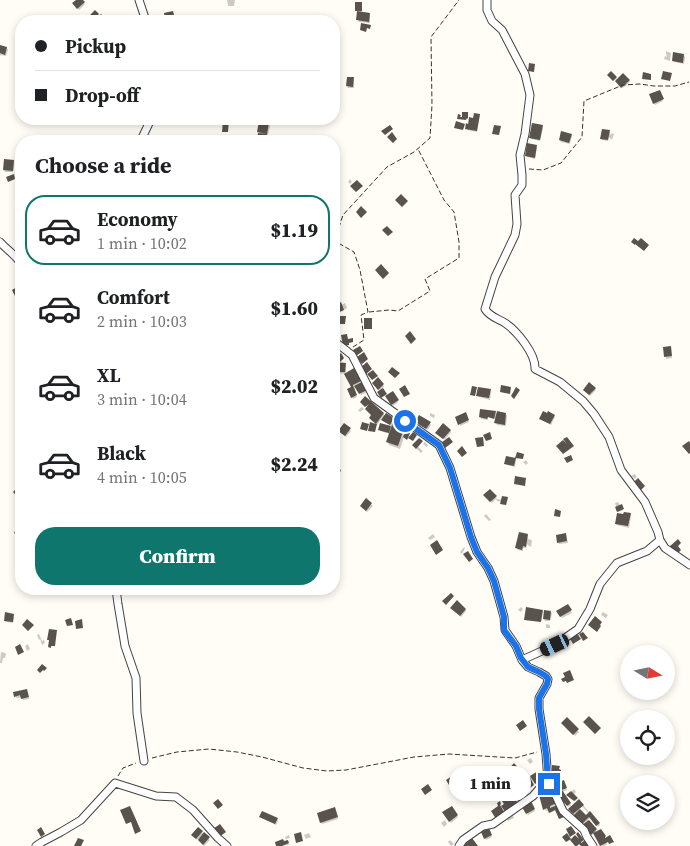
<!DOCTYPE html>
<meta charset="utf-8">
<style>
body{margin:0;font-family:"Source Serif 4",serif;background:#f6f6f6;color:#202124;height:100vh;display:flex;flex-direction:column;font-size:19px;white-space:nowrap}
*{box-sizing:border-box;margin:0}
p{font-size:16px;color:#757577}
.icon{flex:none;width:28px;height:28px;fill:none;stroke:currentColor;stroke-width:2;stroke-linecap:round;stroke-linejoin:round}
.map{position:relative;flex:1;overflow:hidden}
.details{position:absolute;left:15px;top:135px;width:325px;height:460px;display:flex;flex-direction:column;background:#fff;border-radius:20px;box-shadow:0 2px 8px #0003}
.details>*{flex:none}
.banner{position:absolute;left:15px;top:15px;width:325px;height:110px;border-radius:20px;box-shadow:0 2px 8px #0003;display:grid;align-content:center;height:110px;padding:0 20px;background:#fff}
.needle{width:32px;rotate:100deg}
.fabs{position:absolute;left:620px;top:645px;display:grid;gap:10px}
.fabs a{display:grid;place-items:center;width:55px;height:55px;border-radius:50%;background:#fff;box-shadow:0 2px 8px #0003;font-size:25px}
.end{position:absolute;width:22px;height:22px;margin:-11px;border:6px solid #1a73e8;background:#fff;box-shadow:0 0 0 2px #fff}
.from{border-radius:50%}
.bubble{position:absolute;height:35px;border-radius:18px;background:#fff;box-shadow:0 2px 8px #0003;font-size:16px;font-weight:800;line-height:35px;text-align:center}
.car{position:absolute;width:15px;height:30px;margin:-15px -8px;border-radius:6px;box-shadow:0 0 4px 1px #0007;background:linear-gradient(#222 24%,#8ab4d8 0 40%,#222 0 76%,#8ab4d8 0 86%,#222 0)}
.banner b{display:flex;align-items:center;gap:18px;height:48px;font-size:19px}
.banner b+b{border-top:1px solid #e0e0e0}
.banner i{width:12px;height:12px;background:#202124}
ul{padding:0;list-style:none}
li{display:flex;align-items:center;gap:15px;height:70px;margin:0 10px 8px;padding:0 10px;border:2px solid transparent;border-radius:20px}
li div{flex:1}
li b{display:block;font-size:19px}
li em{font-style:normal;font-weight:800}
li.selected{border-color:#0f766e}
li>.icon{width:45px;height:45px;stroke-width:1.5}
h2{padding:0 20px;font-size:22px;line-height:60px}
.action{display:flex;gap:10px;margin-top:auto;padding:10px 20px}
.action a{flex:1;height:58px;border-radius:20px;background:#0f766e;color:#fff;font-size:20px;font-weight:800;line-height:58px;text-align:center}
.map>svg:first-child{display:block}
.shadow{fill:#0003;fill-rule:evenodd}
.building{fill:#5a524d}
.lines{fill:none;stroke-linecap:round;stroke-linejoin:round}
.street-casing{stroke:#444;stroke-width:9}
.path{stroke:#333;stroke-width:1;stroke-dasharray:5 2.5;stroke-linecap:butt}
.street{stroke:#fff;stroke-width:7}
.route{stroke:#1a73e8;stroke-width:6}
</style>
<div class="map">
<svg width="690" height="846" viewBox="0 0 690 846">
<rect width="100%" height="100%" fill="#fffdf5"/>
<!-- shadow -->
<path class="shadow" d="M78,0H82L85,4L79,10L75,5Z
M227,0H235L234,6H228Z
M361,3V13L369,14L370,15V23L359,22L358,20Z
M110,17L115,20L114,21H108Z
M0,47L7,48L8,50L6,56L1,55L0,56Z
M666,51L671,53L670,61L664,59L665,56L667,57L666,54Z
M684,55L685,57L684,64L674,62L673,61Z
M609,75L616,78L617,80H629L630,82L623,88L615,79L613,81Z
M353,78L354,80V88H348L347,86Z
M659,91L663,101L655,105L651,95Z
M480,115L477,132L467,130L466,128L469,125Z
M269,125L270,126L268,135H266L265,141L259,139V133L258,131Z
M542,126L543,128L540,141L531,139L530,137Z
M609,131L611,135L612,133L614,134L612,140L609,137L608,141L602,140L601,138Z
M571,135L572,136L570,144L561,142L560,140Z
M536,146L537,148L535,159L527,157L526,156Z
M13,161L14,163L13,172H5L4,170Z
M350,179L352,182L350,184L348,182Z
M337,300L341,305L345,303L347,308L339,313L334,301Z
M664,348H670L672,358L666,359Z
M334,351L338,357L340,355L343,359L340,362L336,357L334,359Z
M345,364L346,366V375L354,370L367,392L361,395L356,387L350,382L357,397L353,399L348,389L352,387L345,374L337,373L336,371Z
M374,385H383L384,386L382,389L387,397L392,393L398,402L393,406L386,395L380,392Z
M595,388L596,390L590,396L584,390Z
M490,391L491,392L490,400L479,397L478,396Z
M365,397L383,413L385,416L386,415L394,419L395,421L393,423L405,427L407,430L410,432L409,436L404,437L400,449L389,445L388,442L390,434L380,431L379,430L381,424L392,426L384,422L382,418L377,425L371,420L370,418L372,415L363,401Z
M362,407L364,409L360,412L358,410Z
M495,412L497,415L506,414L507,416L506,426L497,425L496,423V419L488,417V420L481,419L480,417Z
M413,413L416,415L414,419L411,417Z
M430,413L435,415L434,418L430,416Z
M465,414L469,422L460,426L457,417Z
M547,415L554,416L555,417L551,425L542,420L541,419Z
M416,422L430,423L431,425L428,430Z
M345,425L351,431L346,437L341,433Z
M450,430L451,432L445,440L438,435Z
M422,442L418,447L423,451L421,453L414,446Z
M425,442L428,445L427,447L423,444Z
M515,459L516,461L515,467L507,465L506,463Z
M526,460L528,463L526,465L523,462Z
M334,464L337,466L336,468L341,471L337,477L334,475V471L336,473L338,470L334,467Z
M635,474L637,477L634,479L631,476Z
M486,497H496L497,499L503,500V498L508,499L506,505L502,504V502L497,501L496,499L492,503Z
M366,500L373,506L367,512L362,508Z
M618,502L623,510L618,512L615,503Z
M486,514L491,520L489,521L484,516Z
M630,514L631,516L629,528L617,525L616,524Z
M433,534L435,537L430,540L428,538Z
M566,535L568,543L559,544L558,542Z
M527,536L528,539L532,540L531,547L529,546L527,544L526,548H523V551L518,550L517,548Z
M464,547L465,548L462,554L460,552Z
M568,606L572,613L562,618L558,611Z
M521,607L523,609L521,612L518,610Z
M453,609H465L466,611L461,617Z
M551,612L552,614L550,621H545L544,619Z
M603,612L608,615L606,618L601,615Z
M13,615L14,617L13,623L6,622L5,621Z
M546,624L550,625V628H546Z
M39,634L42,641L44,640L45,643L42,645L40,639L39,640L37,635Z
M28,644L30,649L27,651L25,646Z
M1,652L5,653L6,654L5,658H3L2,663H0Z
M27,692L29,699L23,700L22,697L16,698L15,696Z
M567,719L579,732L575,736L564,725Z
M531,758L533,762L530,764L527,760Z
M520,771L521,773L515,780L509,774Z
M563,782L567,790L562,792L571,805L568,807L557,791Z
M504,784L507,786L504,789L501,787Z
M574,789L576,792L573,795L577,799L575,801L568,795Z
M520,791L525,799L511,810L499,797L498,798L497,797L502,793L507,803L510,800L504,797L509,793L512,798Z
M553,793L563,817L560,819L556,810L550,813L549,810L546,811L545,809Z
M530,803L535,811L528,815L523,807Z
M583,805L600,825L598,827L590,818L588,820L597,832L601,830L607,844L604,846H602L594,833L592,835L582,826L569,810ZM582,806L589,814L586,816L579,809Z
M451,807L458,817L451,823L444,813Z
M335,810L338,819L322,824L321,822Z
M512,814L514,818L508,821L505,816L506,818Z
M261,817L277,819L278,821L276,825L262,818Z
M445,820L447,824L444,827L441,823Z
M489,830L492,837L486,840L482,833Z
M202,832L204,835L210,840L204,846L198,839L197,840L192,835Z
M309,833L311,837L306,839L304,835Z
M289,835L290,838L286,839L289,845L278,846L287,842L285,837Z
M450,840L454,844L451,846L448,842Z"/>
<!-- building -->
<path class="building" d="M76,0H83L85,2L77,9L72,3Z
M355,2H362V11H355Z
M95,10L99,14L93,20L89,16Z
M173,11L175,19L171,20V21H166L164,13Z
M357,11L370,13L369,22L356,20Z
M101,14L106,19L104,21H98L96,19Z
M361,23L371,25L370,29L367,28L366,32L360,30Z
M0,45L7,47L5,55L0,53Z
M673,52L684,54L683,63L672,61Z
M529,63L535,64L534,72L528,71Z
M611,71L617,77L613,81L607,75Z
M663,71L672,73L670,81L661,79Z
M643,72L651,74V80L642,79Z
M623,73L630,80L621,88L615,81Z
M347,77H354L353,87L346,86Z
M660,90L664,99L653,104L649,94Z
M462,112H468V119L467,118L466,120L457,119L458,114L461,115L460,117H462Z
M474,113L480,114L477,131L465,129L466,123L468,124V125L469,117L473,118Z
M223,120H229L228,132H222Z
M259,121L269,123L267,134L257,132Z
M456,121L465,124L463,130L454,128Z
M532,123L543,125L540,140L529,138Z
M390,125L393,129L385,135L381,131Z
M494,125L501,126L499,135L492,134Z
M602,129L610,130L608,140L600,139Z
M561,131L572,134L569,143L559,140Z
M392,132L397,139L393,143L387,137Z
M258,133L267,134L265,141L257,139Z
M527,143L537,145L535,158L525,156Z
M4,159L14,160L13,171L3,170Z
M14,174L15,179L8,182L6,177Z
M357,180L363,186L356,192L350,186Z
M401,194L408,201L402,207L395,200Z
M361,206L367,212L361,218L356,212Z
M387,226L393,232L388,236L382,230Z
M634,238L638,241L641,238L649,245L644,251L635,244V245L631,242Z
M381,264L389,273L383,279L375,270Z
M17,287L21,295L16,298L12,290Z
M341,302L344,310L337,313L334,305Z
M337,316H346L345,324H337Z
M364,318H372V329H364Z
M410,331L416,339L411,344L405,336Z
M347,334L348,339L353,338V342L349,343V345L343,346L341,335Z
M360,346L363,351L356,356L353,350Z
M671,346L672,356L664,357L663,347Z
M364,352L368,359L362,364L357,357Z
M341,353L344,358L339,363L335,358Z
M336,362L346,363L345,372H335Z
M367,362L372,369L366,374L361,367Z
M392,367L400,373L395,378L388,372Z
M354,368L361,381L353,385L357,395L351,398L347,389L351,387L344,374Z
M373,370L378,376L372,380L367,374Z
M378,377L384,384L378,390L372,383Z
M362,382L367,390L359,394L354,386Z
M589,382L596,388L589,395L583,390Z
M405,385L410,394L404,397L399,389Z
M501,385L511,387L510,394L500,392Z
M472,386L477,387L475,396L470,395Z
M478,387L491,389L489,398L476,396Z
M516,387L520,390L514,399L511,396Z
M383,388L387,394L381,398L377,392Z
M393,391L399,400L391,405L385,396Z
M365,396L384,413L376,424H377L375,432L368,431L370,422L376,424L369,418L371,415L365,409L369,404L365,407L360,402Z
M480,409L496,411L494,419L488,417L487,419L479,417Z
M497,411L506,413L505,425L494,423Z
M543,411L547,413L548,411L555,415L550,424L539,419Z
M466,412L469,420L458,425L455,417Z
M386,413L394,418L390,425L381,420Z
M419,415L431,422L426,429L415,422Z
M362,422L369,424L367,431L360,429Z
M393,422L405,426L398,446L386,442Z
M344,423L351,428L345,436L338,431Z
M380,423L391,426L389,433L378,430Z
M443,423L451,430L443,439L435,433Z
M407,429L411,431L407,440L403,437Z
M413,432L417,435L413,441L408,438Z
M490,432L492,439L486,441L483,435Z
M449,437L453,442L445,448L441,443Z
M483,437L484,446L477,447L475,438Z
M567,437L574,446L563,454L556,446L563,440L567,444L563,439Z
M419,438L423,441L416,449L412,445Z
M689,441L690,443V453L689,454L682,446Z
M462,446L467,453L462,457L457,451Z
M517,452L524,454L523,459L515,458Z
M571,455L573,460L567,463L564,458Z
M506,456L516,458L514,466L504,464Z
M338,468L341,470L336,478L334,476V470L335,471Z
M515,476L526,478L525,486L514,484Z
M638,478L645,486L641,490L634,482Z
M18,487L21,491V499L20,500L13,492Z
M490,489L497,496L490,502L483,495Z
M502,496L508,497L506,505L500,504Z
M366,498L372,503L366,511L360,506Z
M622,504L624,509L617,512L615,507Z
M555,509L561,511L560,517L554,516Z
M624,512L631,513L628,526L615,524L617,513L623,514Z
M19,524L21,525V537L14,533Z
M519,532L528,534L526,547L523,546L522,550L515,548Z
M566,533L567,541L557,543L556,535Z
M678,539L681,543L678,546L681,550L676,555L669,547Z
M437,540L443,550L436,555L430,545Z
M468,551L473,559L469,562L463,554Z
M451,593L454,596L446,605L442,601Z
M457,600L466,609L460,616L450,608Z
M568,604L572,610L560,617L556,611Z
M526,607L543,610L541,622L524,620Z
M544,610L551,611L550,620L543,619Z
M5,612L14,614L13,622L4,621Z
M595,616L602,622L600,625L601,626L597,632L588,625Z
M71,618L73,625L67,626L65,620Z
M27,619L34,625L28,631L22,625Z
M82,619L83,628L76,629L75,621Z
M49,629L57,630L55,646H51V648L48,647L49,640H47Z
M583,632L588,638L583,641L579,634Z
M577,633L581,639L573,644L569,637Z
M20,644L24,652L18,655L15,647Z
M42,664L47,668L44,671L43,670L40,673L37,670Z
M570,670L574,680L567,683L566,681L563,682L561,679L565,677L563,673Z
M27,689L29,697L21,699L20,695L14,697L13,692Z
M589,716L601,728L595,734L583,722Z
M567,717L579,729L573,735L561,723Z
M523,720L527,726L520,731L516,725Z
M514,763L521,771L513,779L506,772Z
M552,765L560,766L559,769L561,770V773H559L558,778H552Z
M538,771L542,780L535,784L530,776Z
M458,772L462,777L449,785L446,780Z
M530,777L534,785L527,790L528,792L519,802L513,795L524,786L521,781Z
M564,780L567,788L556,792L553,784Z
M428,784L432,790L425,795L421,789Z
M549,788L550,791L546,792V794L553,792L557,803L550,806V808L558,805L564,817L559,819L555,810L549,813L547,808L543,810L539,795L542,794L541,791Z
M562,790L571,803L567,806L557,794Z
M571,791L578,798L574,801L566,795Z
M509,792L518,803L506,813L501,806L504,804L502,801L505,798L507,801L508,800L506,797L501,801L499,798Z
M218,799L223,805L218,809L213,803Z
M579,799L584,805L573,814L568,809Z
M500,801L501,804L500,805L505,813L496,819L491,811L498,806L497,803Z
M531,801L535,809L526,814L522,807Z
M130,806L141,831L135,834L131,822L126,824L120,810Z
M452,806L458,815L449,822L442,812Z
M335,807L338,817L320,823L317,813Z
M580,809L586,815L590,811L600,823L596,826L589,817L581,825L572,817Z
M262,811L278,818L275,824L259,817Z
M589,820L597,829L591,835L582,825Z
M220,824L226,832L219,837L213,829Z
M571,826L576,833L570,837L566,829Z
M41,827L45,834L41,837L37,830Z
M198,827L203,831L196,839L191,835Z
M489,828L492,835L484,839L481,832Z
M601,829L606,836L605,837V838L610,835L614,842L609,844L608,842L600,846L593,833Z
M204,832L210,837L203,845L198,840Z
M301,832L303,841L296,843L294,834Z
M578,832L584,840L581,842V843L585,840L590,846H581L579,844L577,846H575L570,840L575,835L579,839L576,834Z
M567,833L571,839L566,842L562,837Z
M78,838L84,840L81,846H74Z
M472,838L478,846H463Z
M283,839L284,841L288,840L289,843L282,846H276L275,842Z"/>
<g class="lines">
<!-- street casing -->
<g class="street-casing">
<path id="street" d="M139,0L146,21
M487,0V10L492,21L502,30L525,74L530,95L525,134L520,155L522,175V185L515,195L517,224L515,235L495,277L485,309C490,317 497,318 505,323C517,331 536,354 535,369L560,382L583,401L594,414L609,437L621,470L645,502L658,532L660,540L665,548L690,565
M141,141L142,138L151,119
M0,242C7,250 16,255 21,264
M334,341L352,355L374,398L439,445L450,468L471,537L477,552L488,568L494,581L504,617L505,630L516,646L522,660L528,667L539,672L546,676L548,679L547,684L539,698V709L546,754L548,781L555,794L563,811L584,830L587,837L593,846
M116,589L118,604L125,646L136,678L137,713L144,761
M522,660L555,645L578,629L590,609L600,584L617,563L647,551L660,540
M36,846L42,842L61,832L81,820L115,783L156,796L176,797L193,810L218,838L227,846
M459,846L463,840L483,826L493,824L533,796L545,782L548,777"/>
</g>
<!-- path -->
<path class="path" d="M529,169L543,170L561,163L582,137L584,101L623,85L640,84L654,86H675L689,82
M369,312L389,310L398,311L430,291L425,279L459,258V242L454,212L444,200L418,149
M353,347L364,340L361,315L368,312L360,270L354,252L340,244L335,239L343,215L387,167L414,152L430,138L432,105L431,37L459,0
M152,758L177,752L209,749L237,752L262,757L303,768L327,771L346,770L414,757L449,754L515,758L537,752
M118,776L123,768L136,763"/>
<!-- street -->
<use href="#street" class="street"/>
</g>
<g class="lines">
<!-- route -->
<path class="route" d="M405,421L439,445L450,468L471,537L477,552L488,568L494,581L504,617V630L516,646L521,658L528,667L539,672L546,676L548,679L547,684L539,698V709L546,754L548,781L549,784"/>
</g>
</svg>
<div class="fabs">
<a><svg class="needle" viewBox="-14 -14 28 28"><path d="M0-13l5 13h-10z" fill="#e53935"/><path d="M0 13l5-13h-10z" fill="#757577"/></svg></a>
<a><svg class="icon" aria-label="locate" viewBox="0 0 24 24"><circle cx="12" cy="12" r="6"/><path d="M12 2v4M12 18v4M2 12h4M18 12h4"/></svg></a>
<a><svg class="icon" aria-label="layers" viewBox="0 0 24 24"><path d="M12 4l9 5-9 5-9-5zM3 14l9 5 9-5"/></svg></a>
</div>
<i class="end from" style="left:405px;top:421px"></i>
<i class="end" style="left:549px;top:784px"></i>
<div class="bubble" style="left:449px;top:766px;width:82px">1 min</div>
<i class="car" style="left:555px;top:645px;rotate:245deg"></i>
<div class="banner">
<b><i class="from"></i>Pickup</b>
<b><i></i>Drop-off</b>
</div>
<section class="details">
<h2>Choose a ride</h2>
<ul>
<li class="selected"><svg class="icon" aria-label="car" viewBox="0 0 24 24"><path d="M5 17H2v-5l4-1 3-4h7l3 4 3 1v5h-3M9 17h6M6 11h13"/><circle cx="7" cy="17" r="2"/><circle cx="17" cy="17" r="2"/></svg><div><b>Economy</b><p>1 min · 10:02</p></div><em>$1.19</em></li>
<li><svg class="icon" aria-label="car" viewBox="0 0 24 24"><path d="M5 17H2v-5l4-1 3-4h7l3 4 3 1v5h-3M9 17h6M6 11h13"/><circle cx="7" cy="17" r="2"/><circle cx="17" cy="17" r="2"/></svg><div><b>Comfort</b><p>2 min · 10:03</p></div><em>$1.60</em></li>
<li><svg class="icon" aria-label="car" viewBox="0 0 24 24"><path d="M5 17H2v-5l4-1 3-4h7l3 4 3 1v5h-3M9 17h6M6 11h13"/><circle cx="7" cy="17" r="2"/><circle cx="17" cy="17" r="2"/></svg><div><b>XL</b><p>3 min · 10:04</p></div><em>$2.02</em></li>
<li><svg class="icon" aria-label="car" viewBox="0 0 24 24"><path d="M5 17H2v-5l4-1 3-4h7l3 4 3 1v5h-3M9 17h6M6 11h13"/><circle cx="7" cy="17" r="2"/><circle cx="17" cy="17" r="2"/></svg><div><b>Black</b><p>4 min · 10:05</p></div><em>$2.24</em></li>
</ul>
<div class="action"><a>Confirm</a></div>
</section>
</div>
